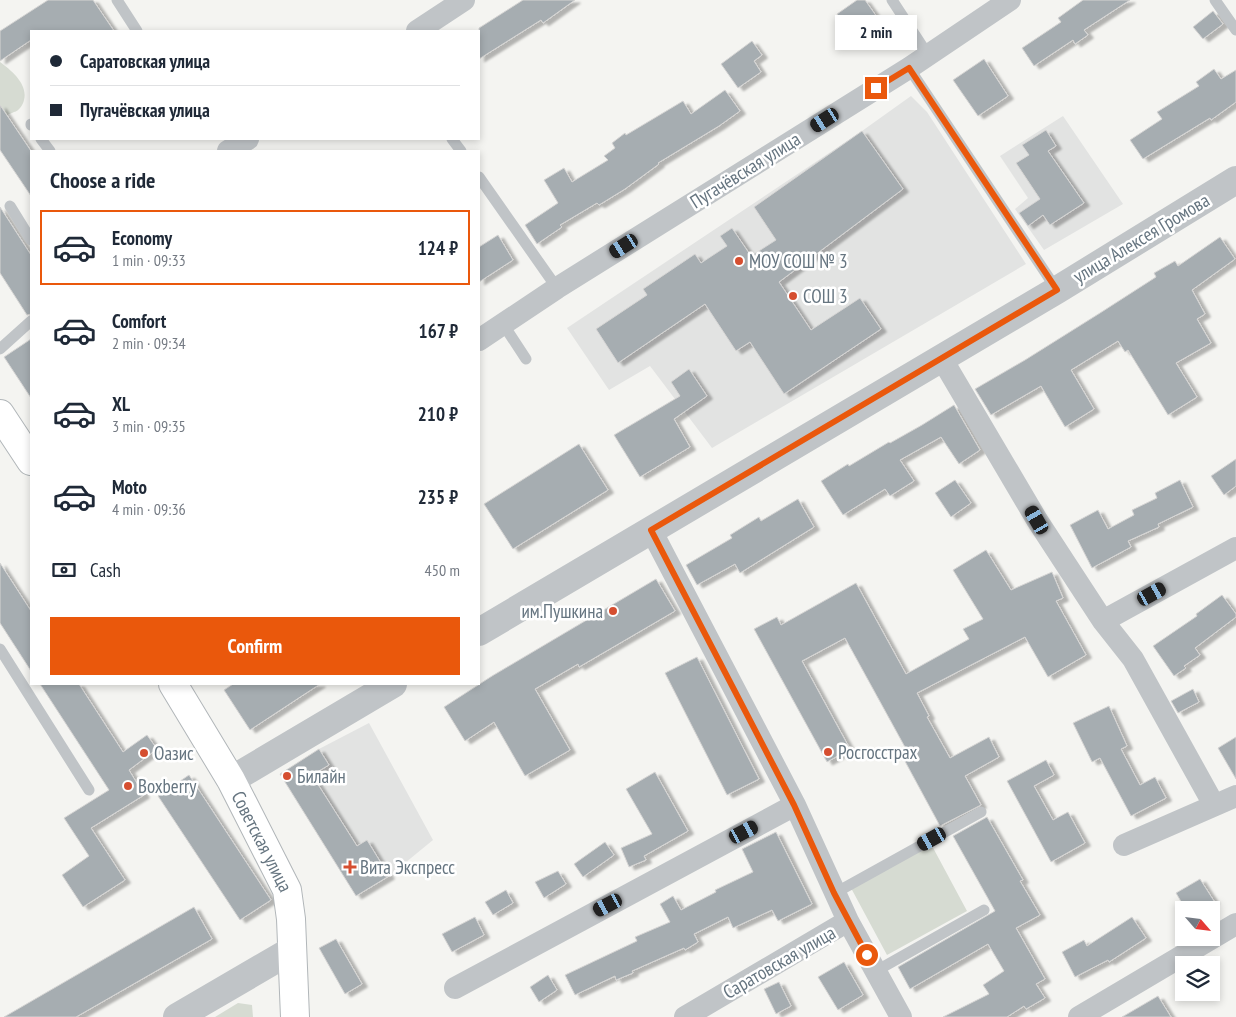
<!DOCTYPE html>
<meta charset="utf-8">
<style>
body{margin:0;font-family:"PT Sans Narrow",sans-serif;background:#f6f6f7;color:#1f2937;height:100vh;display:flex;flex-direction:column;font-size:19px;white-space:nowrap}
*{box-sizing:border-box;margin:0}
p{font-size:16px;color:#747a83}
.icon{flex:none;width:28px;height:28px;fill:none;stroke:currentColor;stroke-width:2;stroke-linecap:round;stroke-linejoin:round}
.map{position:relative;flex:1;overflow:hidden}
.drawer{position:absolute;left:30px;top:150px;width:450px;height:535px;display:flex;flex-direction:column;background:#fff;border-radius:0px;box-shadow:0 2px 8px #0003}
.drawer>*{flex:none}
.guide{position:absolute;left:30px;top:30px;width:450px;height:110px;border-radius:0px;box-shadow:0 2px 8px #0003;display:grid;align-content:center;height:110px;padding:0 20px;background:#fff}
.needle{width:32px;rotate:118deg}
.controls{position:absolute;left:1175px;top:901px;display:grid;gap:10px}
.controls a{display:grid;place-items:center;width:45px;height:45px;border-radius:0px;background:#fff;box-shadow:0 2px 8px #0003;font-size:25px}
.end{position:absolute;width:22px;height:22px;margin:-11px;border:6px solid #ea580c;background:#fff;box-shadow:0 0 0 2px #fff}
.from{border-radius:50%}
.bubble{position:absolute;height:35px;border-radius:0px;background:#fff;box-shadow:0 2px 8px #0003;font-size:16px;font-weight:700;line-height:35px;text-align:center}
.car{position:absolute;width:15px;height:30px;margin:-15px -8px;border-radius:6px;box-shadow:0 0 4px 1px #0007;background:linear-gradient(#222 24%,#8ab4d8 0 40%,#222 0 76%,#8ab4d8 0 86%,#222 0)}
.guide b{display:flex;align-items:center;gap:18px;height:48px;font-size:19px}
.guide b+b{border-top:1px solid #e0e1e3}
.guide i{width:12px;height:12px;background:#1f2937}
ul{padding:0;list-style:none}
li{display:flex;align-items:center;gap:15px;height:75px;margin:0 10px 8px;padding:0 10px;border:2px solid transparent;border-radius:0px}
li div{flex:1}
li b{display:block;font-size:19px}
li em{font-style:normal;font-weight:700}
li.current{border-color:#ea580c}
li>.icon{width:45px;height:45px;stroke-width:1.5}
h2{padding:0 20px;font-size:22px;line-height:60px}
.pay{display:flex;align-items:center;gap:12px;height:55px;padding:0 20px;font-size:19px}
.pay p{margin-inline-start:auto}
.button{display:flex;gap:10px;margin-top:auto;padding:10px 20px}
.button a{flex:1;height:58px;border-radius:0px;background:#ea580c;color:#fff;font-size:20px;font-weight:700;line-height:58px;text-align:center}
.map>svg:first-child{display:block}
.built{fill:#e2e3e2}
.green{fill:#d6dbd2}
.building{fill:#a6adb1;stroke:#d6d5d4;filter:url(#shadow)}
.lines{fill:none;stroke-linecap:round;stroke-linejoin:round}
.secondary-casing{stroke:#b1b6b9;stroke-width:30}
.service{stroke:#c0c4c7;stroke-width:11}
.minor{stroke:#c0c4c7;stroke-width:22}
.tertiary{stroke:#c0c4c7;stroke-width:28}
.secondary{stroke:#fff;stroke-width:28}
.route{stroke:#ea580c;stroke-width:6}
.poi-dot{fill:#d54e30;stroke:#fff;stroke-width:2}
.labels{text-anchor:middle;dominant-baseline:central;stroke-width:5;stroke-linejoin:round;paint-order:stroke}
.street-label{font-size:19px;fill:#667580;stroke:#fff}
.poi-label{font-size:19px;fill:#667580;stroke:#fff;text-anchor:start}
</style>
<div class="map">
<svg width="1236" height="1017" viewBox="0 0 1236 1017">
<defs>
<filter id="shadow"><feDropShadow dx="5.5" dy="3" stdDeviation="1" flood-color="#0004"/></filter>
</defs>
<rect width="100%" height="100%" fill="#f4f4f1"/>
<!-- built -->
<path class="built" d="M911,96L927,112L1026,264L712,448L650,366L609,390L567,328L862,131Z
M1063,116L1123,204L1044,250L1015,209L1028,198L1000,156Z
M369,723L433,840L389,876L367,840L357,846L312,775L328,765L319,749Z"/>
<!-- green -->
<path class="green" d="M0,62C12,71 28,84 24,100C23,105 19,111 14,112C8,115 6,114 0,118Z
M931,844L967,911L887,955L851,888Z
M238,1003L252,1005L253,1017H215Z"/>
<!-- building -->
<path class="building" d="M48,0H93L114,31H31V40L0,61V31Z
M523,0H575L543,23L541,20L479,59V28Z
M857,0H865L884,27L858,45L837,14Z
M1083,0H1130L1084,30L1088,35L1075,44L1073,40L1034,66L1022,48L1061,22L1058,18Z
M1213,11L1223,24L1203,39L1193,27Z
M752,41L762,55L754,61L761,72L738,88L721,64Z
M984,59L1008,96L978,116L953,80Z
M1214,69L1221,79L1236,70V102L1211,120L1210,118L1143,159L1130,140L1162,119L1157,112L1199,86L1196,82Z
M725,90L740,111L719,126L658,163L659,164L625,189L599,205L597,203L560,225L562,227L537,244L525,225L558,203L544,180L564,168L572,182L608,160L604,156L615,148L612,143L625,133L626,135L683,101L691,114Z
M0,105L31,151V196L0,150Z
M1046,130L1056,146L1048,151L1084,203L1050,225L1043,215L1028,226L1019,213L1040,199L1016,163L1029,155L1022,145Z
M862,131L903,189L779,282L811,330L860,298L881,329L784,394L750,342L736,351L705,304L618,363L596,329L647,295L643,289L695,254L701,263L727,246L720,236L732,228L751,256L776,240L754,207Z
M0,207L31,255V314L27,315L0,273Z
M498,235L513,260L479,282V247Z
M1220,237L1235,259L1192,290L1205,314L1197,319L1211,343L1176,363L1197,397L1168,415L1128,350L1125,352L1118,341L1071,370L1094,409L1065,427L1041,386L991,415L975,389L1025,360L1100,313L1156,277L1154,273L1175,261L1178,266Z
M31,339V398L4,357Z
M689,369L707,396L674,419L690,447L640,477L614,435L680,396L671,382Z
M954,405L980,450L959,464L941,437L900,460L914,481L890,496L885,489L843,515L821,481L848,464L849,466L889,442L890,443L922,425Z
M579,444L608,490L513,549L484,504Z
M1236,459V486L1224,495L1211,476Z
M955,480L971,503L951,517L935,493Z
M1180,480L1193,507L1158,524L1159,527L1128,541L1131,547L1092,568L1070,525L1098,510L1108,529L1134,515L1132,510L1157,498L1155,493Z
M798,499L814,527L740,573L735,564L697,585L686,565L732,538L730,535L759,517L761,521Z
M986,550L1011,590L1052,572L1063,598L1056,601L1086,655L1048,677L1025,637L917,693L929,716L927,717L950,758L989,737L999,757L965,776L981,805L940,826L900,752L906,749L845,638L802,661L850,749L827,762L754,629L777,617L781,625L856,583L906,674L969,639L963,629L983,619L953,570Z
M0,563L31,611V671L0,623Z
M656,579L675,611L579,667L578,664L535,689L570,750L525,776L494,722L465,741L444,707L492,676Z
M1222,595L1236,614V617L1195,648L1200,655L1184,666L1186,668L1174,676L1153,646L1197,616L1196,614Z
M697,657L759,779L727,795L665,673Z
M40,684H79L123,752L147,735L157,749L129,770L144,795L91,828L125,880L83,907L62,875L89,856L64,818L109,790Z
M233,684H320L250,730L224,690Z
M1193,689L1199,702L1178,713L1171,701Z
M1109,706L1127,746L1121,749L1140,785L1155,777L1166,798L1131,816L1100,758L1092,762L1073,723Z
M1236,737V779L1218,748Z
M319,749L329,765L312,775L357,846L367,840L389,876L356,896L280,774Z
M1046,760L1054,775L1034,786L1053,820L1068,812L1085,843L1051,862L1007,781Z
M655,772L688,831L644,856L646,860L629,867L621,848L652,834L626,789Z
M189,775L271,900L240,920L158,796Z
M987,817L1023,880L1020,881L1040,915L1016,928L1045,979L1036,984L1045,998L1026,1009L1024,1006L1007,1017H943L989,994L983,985L1004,971L988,944L910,989L898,967L995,911L953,836Z
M776,832L812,904L778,921L772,910L733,928L728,917L694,934L698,942L685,950L684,948L632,971L633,973L616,980L615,976L575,995L565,975L637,941L635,937L670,922L660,904L673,896L681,910L716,892L715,890L753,872L742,849Z
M605,842L614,855L583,877L574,864Z
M558,871L566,884L544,898L535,882Z
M1200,879L1214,901L1200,910H1186L1176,893Z
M506,890L513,903L493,915L485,902Z
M194,907L212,939L76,1017H4Z
M475,917L484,935L452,952L442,934Z
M1132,917L1146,938L1109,962L1108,960L1075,977L1062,952L1084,940L1087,946Z
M336,939L362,984L345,994L319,948Z
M844,962L863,995L838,1010L818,977Z
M548,975L557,990L539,1002L530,987Z
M779,982L791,1006L776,1014L764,989Z
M1158,996L1171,1017H1122Z"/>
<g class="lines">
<!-- secondary casing -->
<g class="secondary-casing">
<g id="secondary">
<path d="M0,414L31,461"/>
<path id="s1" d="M173,684L231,780L287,890L291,919L295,1017"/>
</g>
</g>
<!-- service -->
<path class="service" d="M117,0L137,31
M892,0L928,55
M1215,0L1236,30
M909,68L1057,290
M31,124V125
M41,139L50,151
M452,139L461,151
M479,177L557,288
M10,206L31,240
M503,324L526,359
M0,349L31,321
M0,649L89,790
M835,893L981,812
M876,971L984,910"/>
<!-- minor -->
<path class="minor" d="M417,31L464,0
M228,151L248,139
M479,340L557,288L909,68L1010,0
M942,359L1037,520L1103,621L1133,659L1214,805
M651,530L795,805L848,921L901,1017
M1103,621L1236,548
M1124,845L1236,796
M455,988L795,805
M685,1017L848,921
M1079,1017L1236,924"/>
<!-- tertiary -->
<path class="tertiary" d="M479,632L1057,290L1236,180
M231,780L393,684
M177,1017L292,950"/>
<!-- secondary -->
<use href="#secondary" class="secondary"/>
</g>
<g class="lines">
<!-- route -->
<path class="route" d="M867,955L834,893L794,805L651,530L1057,290L909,68L876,88"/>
</g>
<!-- markers -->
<g class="poi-dot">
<circle cx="739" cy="261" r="5"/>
<circle cx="793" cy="296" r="5"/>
<circle cx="613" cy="611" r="5"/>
<circle cx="828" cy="752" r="5"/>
<circle cx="144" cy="753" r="5"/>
<circle cx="287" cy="776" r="5"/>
<circle cx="128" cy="786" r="5"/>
<path d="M347.5 859.5h5v5h5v5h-5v5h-5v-5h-5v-5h5z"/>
</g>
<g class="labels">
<!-- street labels -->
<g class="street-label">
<text transform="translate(745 170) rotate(-32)">Пугачёвская улица</text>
<text transform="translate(1141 238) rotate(-31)">улица Алексея Громова</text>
<text stroke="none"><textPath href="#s1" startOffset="181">Советская улица</textPath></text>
<text transform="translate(779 962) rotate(-30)">Саратовская улица</text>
</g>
<!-- poi labels -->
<g class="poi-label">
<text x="749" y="261">МОУ СОШ № 3</text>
<text x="803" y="296">СОШ 3</text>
<text x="603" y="611" text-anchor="end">им.Пушкина</text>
<text x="838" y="752">Росгосстрах</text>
<text x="154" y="753">Оазис</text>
<text x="297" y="776">Билайн</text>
<text x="138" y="786">Boxberry</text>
<text x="360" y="867">Вита Экспресс</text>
</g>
</g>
</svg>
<div class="controls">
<a><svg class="needle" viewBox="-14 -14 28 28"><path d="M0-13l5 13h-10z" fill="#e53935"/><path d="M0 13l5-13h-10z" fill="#747a83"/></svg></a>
<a><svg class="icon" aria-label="layers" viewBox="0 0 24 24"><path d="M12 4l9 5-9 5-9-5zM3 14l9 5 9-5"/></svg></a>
</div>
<i class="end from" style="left:867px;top:955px"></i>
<i class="end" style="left:876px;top:88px"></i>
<div class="bubble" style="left:835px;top:15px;width:82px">2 min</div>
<i class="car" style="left:825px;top:120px;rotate:238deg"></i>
<i class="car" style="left:624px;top:246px;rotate:238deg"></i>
<i class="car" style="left:1037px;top:520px;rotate:330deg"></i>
<i class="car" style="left:1152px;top:594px;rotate:61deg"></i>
<i class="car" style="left:744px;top:832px;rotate:62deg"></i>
<i class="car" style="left:932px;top:839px;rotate:241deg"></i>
<i class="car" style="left:608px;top:905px;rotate:242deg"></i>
<div class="guide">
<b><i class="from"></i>Саратовская улица</b>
<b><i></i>Пугачёвская улица</b>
</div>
<section class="drawer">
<h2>Choose a ride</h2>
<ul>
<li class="current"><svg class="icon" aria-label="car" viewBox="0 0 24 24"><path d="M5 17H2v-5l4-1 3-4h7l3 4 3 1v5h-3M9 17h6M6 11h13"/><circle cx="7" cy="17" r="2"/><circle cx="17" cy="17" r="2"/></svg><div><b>Economy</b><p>1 min · 09:33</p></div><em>124 ₽</em></li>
<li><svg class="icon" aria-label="car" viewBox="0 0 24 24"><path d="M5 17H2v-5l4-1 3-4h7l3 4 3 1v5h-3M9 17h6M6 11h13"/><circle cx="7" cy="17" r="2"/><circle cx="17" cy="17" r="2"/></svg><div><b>Comfort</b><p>2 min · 09:34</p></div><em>167 ₽</em></li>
<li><svg class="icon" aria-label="car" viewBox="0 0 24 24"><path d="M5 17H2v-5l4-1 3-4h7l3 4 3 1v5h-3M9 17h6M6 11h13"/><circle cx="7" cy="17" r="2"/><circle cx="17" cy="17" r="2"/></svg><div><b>XL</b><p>3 min · 09:35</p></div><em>210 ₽</em></li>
<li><svg class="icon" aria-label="car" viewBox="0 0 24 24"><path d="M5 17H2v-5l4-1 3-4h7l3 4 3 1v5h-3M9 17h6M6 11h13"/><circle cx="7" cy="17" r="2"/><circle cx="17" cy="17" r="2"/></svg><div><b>Moto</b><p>4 min · 09:36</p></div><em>235 ₽</em></li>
</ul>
<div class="pay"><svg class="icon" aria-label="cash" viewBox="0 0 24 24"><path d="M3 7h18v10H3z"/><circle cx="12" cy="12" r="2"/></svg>Cash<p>450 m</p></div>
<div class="button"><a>Confirm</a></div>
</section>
</div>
